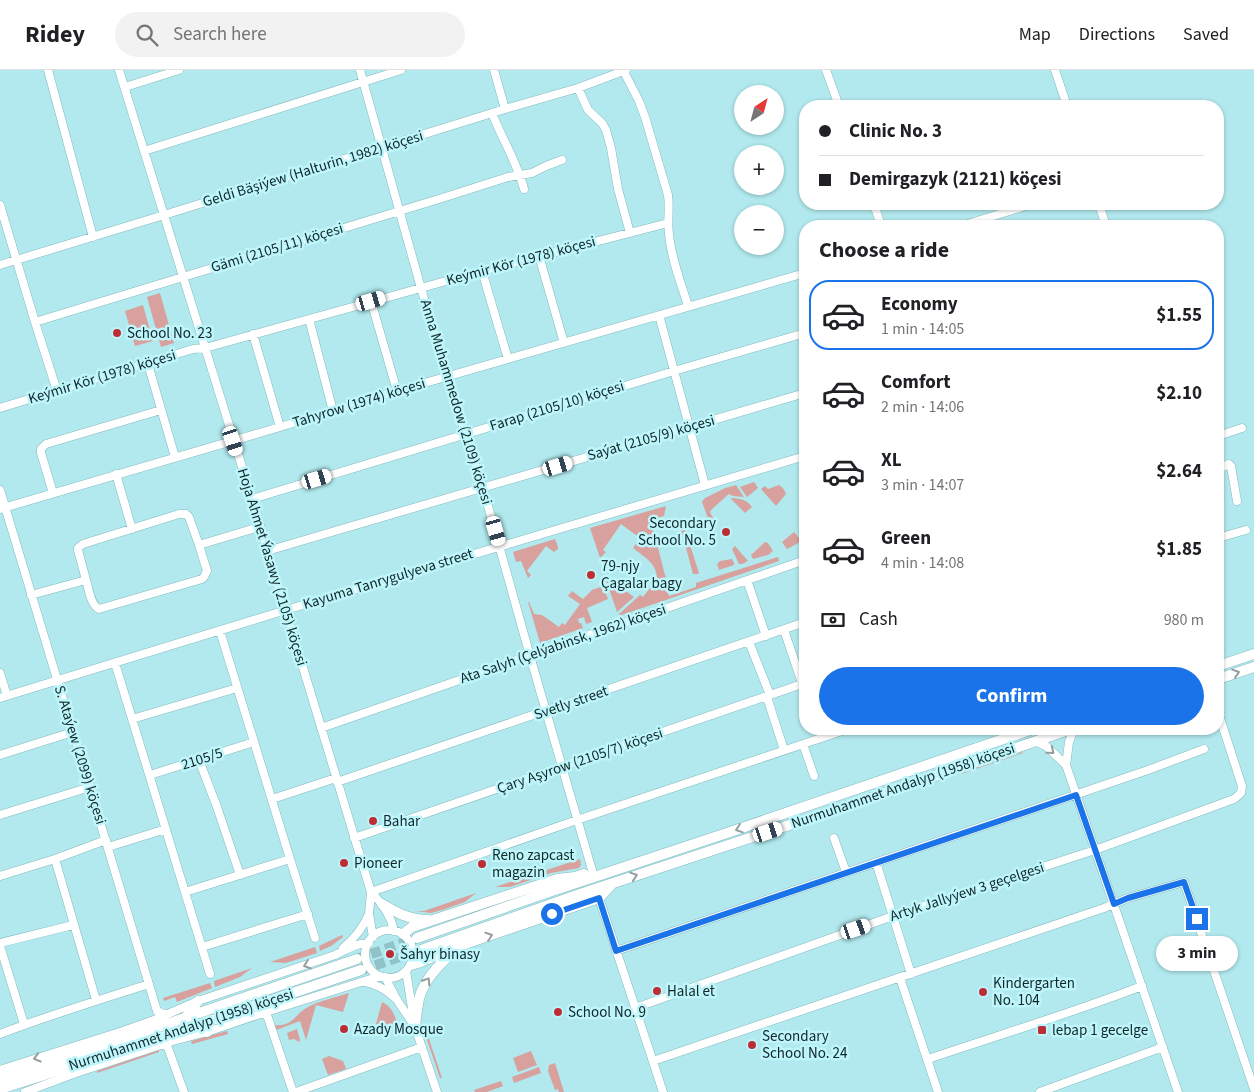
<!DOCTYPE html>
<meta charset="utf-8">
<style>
body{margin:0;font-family:"Source Sans 3",sans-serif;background:#f2f2f2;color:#202124;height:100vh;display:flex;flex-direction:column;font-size:19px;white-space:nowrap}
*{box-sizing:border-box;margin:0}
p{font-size:16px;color:#757577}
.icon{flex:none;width:28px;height:28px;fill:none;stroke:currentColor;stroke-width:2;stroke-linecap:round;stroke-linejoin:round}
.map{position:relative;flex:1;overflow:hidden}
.panel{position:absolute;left:799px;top:150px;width:425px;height:515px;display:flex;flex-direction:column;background:#fff;border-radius:20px;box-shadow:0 1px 4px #0004}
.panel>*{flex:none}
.guide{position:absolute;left:799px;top:30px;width:425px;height:110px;border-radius:20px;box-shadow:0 1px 4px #0004;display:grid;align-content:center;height:110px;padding:0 20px;background:#fff}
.needle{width:32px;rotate:36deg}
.tools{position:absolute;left:734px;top:15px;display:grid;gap:10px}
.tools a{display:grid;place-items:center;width:50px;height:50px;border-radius:50%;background:#fff;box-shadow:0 1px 4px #0004;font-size:25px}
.end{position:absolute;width:22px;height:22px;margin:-11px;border:6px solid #1a73e8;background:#fff;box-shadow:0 0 0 2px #fff}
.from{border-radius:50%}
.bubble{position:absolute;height:35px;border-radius:18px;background:#fff;box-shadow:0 1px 4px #0004;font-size:16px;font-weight:700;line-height:35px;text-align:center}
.car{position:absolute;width:15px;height:30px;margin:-15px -8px;border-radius:6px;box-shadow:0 0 4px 1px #0007;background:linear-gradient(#fff 24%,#345 0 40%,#fff 0 76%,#345 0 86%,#fff 0)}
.guide b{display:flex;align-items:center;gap:18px;height:48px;font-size:19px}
.guide b+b{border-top:1px solid #e0e0e0}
.guide i{width:12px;height:12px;background:#202124}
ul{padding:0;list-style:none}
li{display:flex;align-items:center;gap:15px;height:70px;margin:0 10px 8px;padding:0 10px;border:2px solid transparent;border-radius:20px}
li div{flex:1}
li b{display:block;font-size:19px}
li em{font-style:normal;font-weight:700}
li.current{border-color:#1a73e8}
li>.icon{width:45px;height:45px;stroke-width:1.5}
h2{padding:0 20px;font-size:22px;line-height:60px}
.pay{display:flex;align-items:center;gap:12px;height:55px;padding:0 20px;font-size:19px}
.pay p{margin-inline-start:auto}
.primary-button{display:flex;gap:10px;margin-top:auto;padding:10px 20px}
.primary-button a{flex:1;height:58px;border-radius:30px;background:#1a73e8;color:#fff;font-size:20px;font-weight:700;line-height:58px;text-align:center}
header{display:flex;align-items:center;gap:30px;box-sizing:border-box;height:70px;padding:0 25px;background:#fff;border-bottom:1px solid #e0e0e0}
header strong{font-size:24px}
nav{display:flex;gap:28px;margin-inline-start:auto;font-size:18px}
.search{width:350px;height:45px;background:#f2f2f2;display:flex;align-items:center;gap:12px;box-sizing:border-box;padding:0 18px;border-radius:28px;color:#757577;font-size:19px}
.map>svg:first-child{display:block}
.green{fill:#d8a19d}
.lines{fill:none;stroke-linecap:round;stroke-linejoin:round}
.major-tunnel{stroke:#91c2c7;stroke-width:10;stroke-dasharray:10 5;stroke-linecap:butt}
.minor-casing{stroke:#84babf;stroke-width:9}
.major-casing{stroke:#84babf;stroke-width:11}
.minor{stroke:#fff;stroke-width:8}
.major{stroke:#fff;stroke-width:10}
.oneway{stroke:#949e9f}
.route{stroke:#1a73e8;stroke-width:6}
.poi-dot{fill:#bd2d34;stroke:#bef6fb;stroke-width:2}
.labels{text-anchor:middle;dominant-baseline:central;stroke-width:5;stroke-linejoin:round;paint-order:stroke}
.street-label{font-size:15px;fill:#11272a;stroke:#bef6fb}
.poi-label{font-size:15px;fill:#11272a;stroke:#bef6fb;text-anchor:start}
</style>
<header>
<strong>Ridey</strong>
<div class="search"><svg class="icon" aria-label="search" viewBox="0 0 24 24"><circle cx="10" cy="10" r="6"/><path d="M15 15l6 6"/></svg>Search here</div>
<nav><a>Map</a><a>Directions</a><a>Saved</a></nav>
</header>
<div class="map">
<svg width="1254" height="1022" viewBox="0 0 1254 1022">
<rect width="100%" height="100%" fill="#b1e9ee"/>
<!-- green -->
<path class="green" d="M160,223L174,273L161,277L147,227Z
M143,235L153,271L135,276L125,241Z
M754,412L758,418L747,427L740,417Z
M736,415L744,427L733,426L729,424L712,439L710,442L716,454L711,456L702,432L705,428L725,418Z
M779,415C782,417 785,420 786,424L776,436L761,419L765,416L768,419Z
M732,428C741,429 746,429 752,437L745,443L731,429Z
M666,436L664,446L658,448L657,445L653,446L655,453L652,454L669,521L668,522L669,526L696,517V513L778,487L779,491L619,546V544L640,525L643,527L657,509C657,493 644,487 633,478L640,468L621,454L603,480L606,482L600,488L590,458Z
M681,447L699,503L698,504H693L678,448Z
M794,462L802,471L787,479L782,472Z
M555,469L558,477V479L554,482L546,476L527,501L531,505L528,508L521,491L516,492L513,482Z
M765,472L768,473L773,481L768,485L753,489L751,485Z
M735,476L748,491L742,494H739L732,479Z
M732,489L734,493V495L719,500L717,494L720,491Z
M606,510L612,511L634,527L617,542Z
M603,516L608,529L587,538L592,552L586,554L584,547L578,549L579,553H581L583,558L540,573L528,532H529L534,544L542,545L559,557L562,553L565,555L580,534L568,526L572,521L583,529L592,520Z
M1023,682V683L961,704V703Z
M580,789L581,795L579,798L551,803L510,817H495Z
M476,823L465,832L442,840L431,843L415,841H424Z
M342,865L343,867L331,876L320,881L319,876Z
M315,877L317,883L286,893L270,892Z
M252,898L240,907L215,917L214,911Z
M210,913L212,918L177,932L175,927L164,931L163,928Z
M349,923L343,942L316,935L306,970L300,951L276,960L274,955C294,957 294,944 308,937C319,931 337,927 349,923Z
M382,932C393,937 395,947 399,958L398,960L376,954Z
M297,959L300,970L299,972L294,969L289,970L287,963Z
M227,961L228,964L192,974L191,971Z
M428,966L442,1008H440L426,967Z
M159,980V982L97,1003V1001Z
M531,981L537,995L518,1002L513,988Z
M329,986L343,991L346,999L328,1005L322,989Z
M555,993L564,1022H559L558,1019L555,1020L548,1001L549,995Z
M539,997L541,1003L514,1013L512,1007Z
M501,1011L503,1016L487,1022H475L474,1020Z"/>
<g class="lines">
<!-- major-tunnel -->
<path class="major-tunnel" d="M357,889L417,868
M361,900L421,880"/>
<!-- minor casing -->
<g class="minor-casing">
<path id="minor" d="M48,0L93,167
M119,0L252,429L371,822L369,844L373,867
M360,0L421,218L447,307L483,418L530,586L594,807
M494,0L505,39
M623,0L639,31L645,47L668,125C670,138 667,151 669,164C671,188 681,213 688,236
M826,0L839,36
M1055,0L1067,36
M125,17L179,0
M578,18L588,40L602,53L606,60L611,78L618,119L630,163
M492,43C502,69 517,92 524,119
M144,81L401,0
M874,134L881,156
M1099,134L1106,156
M0,135L35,252L57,321
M961,156L1032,134
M539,186L564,273
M0,195L164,145L505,39L578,18L626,0
M482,201L508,289
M371,231L397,321
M659,245L705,415
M309,249L333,341
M35,252L439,129L508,107L532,103L546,96L562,90
M253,264L280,357
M148,294L175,387
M0,338L193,279L205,278L482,201L668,153
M1218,366L1242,358
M1218,399L1229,394L1231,396L1237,431
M116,404L132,459
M0,420L157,941L166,945
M53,423L41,383V379L46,374L161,340
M252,429L674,301L805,263
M0,439L280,357L397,321L805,203
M1218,468L1246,460
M267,481L805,323
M86,510C89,519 90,534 99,539L202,509L204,507L207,501L199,475
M747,510L766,566
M31,525L86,510L78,480V478L83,474L179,444H186L189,447L199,475L259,457
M784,560L805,622
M220,561L290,789L315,868
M749,572L770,625
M115,593L210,904
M0,603L7,626
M767,627L784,680
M0,628L296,537L805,386
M132,649L237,618
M321,658L805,490
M1035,671L1046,676L1066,695L1178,1022
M803,674L814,706
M0,685L73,662
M199,690L217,737L240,805
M1066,695L1069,672L1074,659
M150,705L254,672
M337,712L805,552
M272,729L336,708
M0,745L90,717
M354,768L805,613
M834,768L846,802
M108,777L166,759
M55,789L96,930
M876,792L911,904
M0,806L55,789L106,770
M185,822L290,789
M371,822L577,750L848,659
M371,822C382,833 391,845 394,861
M599,828L663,1022
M365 884a24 24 0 1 1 48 0a24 24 0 1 1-48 0Z
M0,873L73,855
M0,876L24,954
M202,877L308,844
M343,878C355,868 363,858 369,844
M616,881L1148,700L1204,679
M406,901L415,957L437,1022
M385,907L397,930L414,955
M900,908L938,1022
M365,912C377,914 385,919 394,927
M635,938L893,846L1095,780L1234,729L1241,723L1242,716L1218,642
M266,942L293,1022
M0,964C49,945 99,930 149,914
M163,974L168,978L184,1022
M928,989C999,965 1072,943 1142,916
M653,991L1104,838L1128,828L1184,812L1254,1019
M0,1000L123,961L154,950L198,931L335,885C346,880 356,873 369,873
M25,1022L76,1003L173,971L207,962L266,942L380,906
M296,1022L422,977
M1040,1022L1163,977"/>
</g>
<!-- major casing -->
<g class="major-casing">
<path id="major" d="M1218,596L1254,584
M1218,609L1254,597
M382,834C397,843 410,850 428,850
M403,864L412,857L557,809L575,807L584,804
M417,868L549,822L727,763L1033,659
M421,880L580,824L859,732L1071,659
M411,895L421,892L459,876L599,828L612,814
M186,947L198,931
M415,957C416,948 417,938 419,929C424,909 440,894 454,881
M191,958L207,962
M0,1009L126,968L357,889
M0,1019L129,978L361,900"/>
</g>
<!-- minor -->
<use href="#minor" class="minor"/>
<!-- major -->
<use href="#major" class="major"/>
</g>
<!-- one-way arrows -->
<defs><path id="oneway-chevron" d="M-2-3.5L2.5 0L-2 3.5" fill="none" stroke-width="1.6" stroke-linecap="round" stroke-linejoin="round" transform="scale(1.25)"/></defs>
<g class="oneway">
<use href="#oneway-chevron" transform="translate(1236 603) rotate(-18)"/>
<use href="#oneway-chevron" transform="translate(1051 681) rotate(39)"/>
<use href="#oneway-chevron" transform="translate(739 759) rotate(161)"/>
<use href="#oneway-chevron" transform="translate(634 806) rotate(-18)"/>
<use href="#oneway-chevron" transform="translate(489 866) rotate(-19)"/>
<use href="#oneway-chevron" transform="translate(307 895) rotate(161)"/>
<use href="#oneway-chevron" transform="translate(427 911) rotate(-58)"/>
<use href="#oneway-chevron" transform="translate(37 988) rotate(164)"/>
</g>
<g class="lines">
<!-- route -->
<path class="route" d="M552,844L599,828L616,881L1076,725L1114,834L1128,828L1184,812L1197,849"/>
</g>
<!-- markers -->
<g class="poi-dot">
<circle cx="117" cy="263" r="5"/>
<circle cx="726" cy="462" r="5"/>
<circle cx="591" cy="505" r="5"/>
<circle cx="373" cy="751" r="5"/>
<circle cx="344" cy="793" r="5"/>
<circle cx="482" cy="794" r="5"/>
<circle cx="390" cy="884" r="5"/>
<circle cx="657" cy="921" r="5"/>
<circle cx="983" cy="922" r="5"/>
<circle cx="558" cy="942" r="5"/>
<circle cx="344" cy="959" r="5"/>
<rect x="1037" y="955" width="10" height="10" rx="2.5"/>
<circle cx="752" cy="975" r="5"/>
</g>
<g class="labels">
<!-- street labels -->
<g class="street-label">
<text transform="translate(313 99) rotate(-17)">Geldi Bäşiýew (Halturin, 1982) köçesi</text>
<text transform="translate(277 178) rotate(-17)">Gämi (2105/11) köçesi</text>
<text transform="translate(521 191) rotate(-15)">Keýmir Kör (1978) köçesi</text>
<text transform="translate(102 307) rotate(-17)">Keýmir Kör (1978) köçesi</text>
<text transform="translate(456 332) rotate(73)">Anna Muhammedow (2109) köçesi</text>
<text transform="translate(359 333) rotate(-17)">Tahyrow (1974) köçesi</text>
<text transform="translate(557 336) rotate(-17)">Farap (2105/10) köçesi</text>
<text transform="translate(651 368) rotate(-16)">Saýat (2105/9) köçesi</text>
<text transform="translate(272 497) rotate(73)">Hoja Ahmet Ýasawy (2105) köçesi</text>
<text transform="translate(388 509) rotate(-17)">Kayuma Tanrygulyeva street</text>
<text transform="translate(563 574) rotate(-19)">Ata Salyh (Çelýabinsk, 1962) köçesi</text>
<text transform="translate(571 633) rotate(-19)">Svetly street</text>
<text transform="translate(80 685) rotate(73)">S. Ataýew (2099) köçesi</text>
<text transform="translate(202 689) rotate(-18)">2105/5</text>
<text transform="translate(580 691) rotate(-19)">Çary Aşyrow (2105/7) köçesi</text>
<text transform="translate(903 716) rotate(-19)">Nurmuhammet Andalyp (1958) köçesi</text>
<text transform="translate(967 822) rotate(-18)">Artyk Jallyýew 3 geçelgesi</text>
<text transform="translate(181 960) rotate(-18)">Nurmuhammet Andalyp (1958) köçesi</text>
</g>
<!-- poi labels -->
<g class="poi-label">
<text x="127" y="263">School No. 23</text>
<text x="716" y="453" text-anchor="end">Secondary<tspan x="716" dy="17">School No. 5</tspan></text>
<text x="601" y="496">79-njy<tspan x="601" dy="17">Çagalar bagy</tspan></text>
<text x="383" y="751">Bahar</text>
<text x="492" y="785">Reno zapcast<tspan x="492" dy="17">magazin</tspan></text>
<text x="354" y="793">Pioneer</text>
<text x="400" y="884">Šahyr binasy</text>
<text x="993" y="913">Kindergarten<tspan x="993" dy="17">No. 104</tspan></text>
<text x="667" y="921">Halal et</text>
<text x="568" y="942">School No. 9</text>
<text x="354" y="959">Azady Mosque</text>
<text x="1052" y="960">lebap 1 gecelge</text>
<text x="762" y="966">Secondary<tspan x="762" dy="17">School No. 24</tspan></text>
</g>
</g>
</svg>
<div class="tools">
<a><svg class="needle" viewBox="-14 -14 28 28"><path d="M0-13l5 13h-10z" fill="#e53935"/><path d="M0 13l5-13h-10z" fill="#757577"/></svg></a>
<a>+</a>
<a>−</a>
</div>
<i class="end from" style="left:552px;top:844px"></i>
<i class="end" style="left:1197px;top:849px"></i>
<div class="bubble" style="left:1156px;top:866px;width:82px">3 min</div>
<i class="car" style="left:371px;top:231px;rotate:74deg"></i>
<i class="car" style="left:233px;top:371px;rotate:162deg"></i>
<i class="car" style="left:558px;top:396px;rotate:73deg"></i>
<i class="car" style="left:317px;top:409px;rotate:73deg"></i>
<i class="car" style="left:496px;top:461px;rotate:164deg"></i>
<i class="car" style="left:768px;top:762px;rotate:72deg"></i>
<i class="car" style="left:856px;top:859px;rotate:71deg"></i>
<div class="guide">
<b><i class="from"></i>Clinic No. 3</b>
<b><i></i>Demirgazyk (2121) köçesi</b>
</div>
<section class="panel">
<h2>Choose a ride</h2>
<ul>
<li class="current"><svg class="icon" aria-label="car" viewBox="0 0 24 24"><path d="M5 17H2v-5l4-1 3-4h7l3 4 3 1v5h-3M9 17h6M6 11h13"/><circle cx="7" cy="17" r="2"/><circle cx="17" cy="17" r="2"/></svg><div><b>Economy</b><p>1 min · 14:05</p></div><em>$1.55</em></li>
<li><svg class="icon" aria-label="car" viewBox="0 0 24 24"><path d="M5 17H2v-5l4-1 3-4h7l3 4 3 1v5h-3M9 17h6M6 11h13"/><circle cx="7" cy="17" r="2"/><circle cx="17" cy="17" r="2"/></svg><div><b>Comfort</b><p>2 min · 14:06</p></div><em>$2.10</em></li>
<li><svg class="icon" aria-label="car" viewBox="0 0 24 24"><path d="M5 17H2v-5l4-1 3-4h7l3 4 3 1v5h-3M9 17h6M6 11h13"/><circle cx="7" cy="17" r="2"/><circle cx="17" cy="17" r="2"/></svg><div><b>XL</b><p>3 min · 14:07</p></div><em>$2.64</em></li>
<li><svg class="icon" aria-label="car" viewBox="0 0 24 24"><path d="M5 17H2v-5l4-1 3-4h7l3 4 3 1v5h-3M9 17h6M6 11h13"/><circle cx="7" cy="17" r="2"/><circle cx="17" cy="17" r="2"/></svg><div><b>Green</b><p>4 min · 14:08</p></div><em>$1.85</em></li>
</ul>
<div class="pay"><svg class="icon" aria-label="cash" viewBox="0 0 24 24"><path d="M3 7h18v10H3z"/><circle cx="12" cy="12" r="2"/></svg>Cash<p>980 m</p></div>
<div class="primary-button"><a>Confirm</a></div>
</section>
</div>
